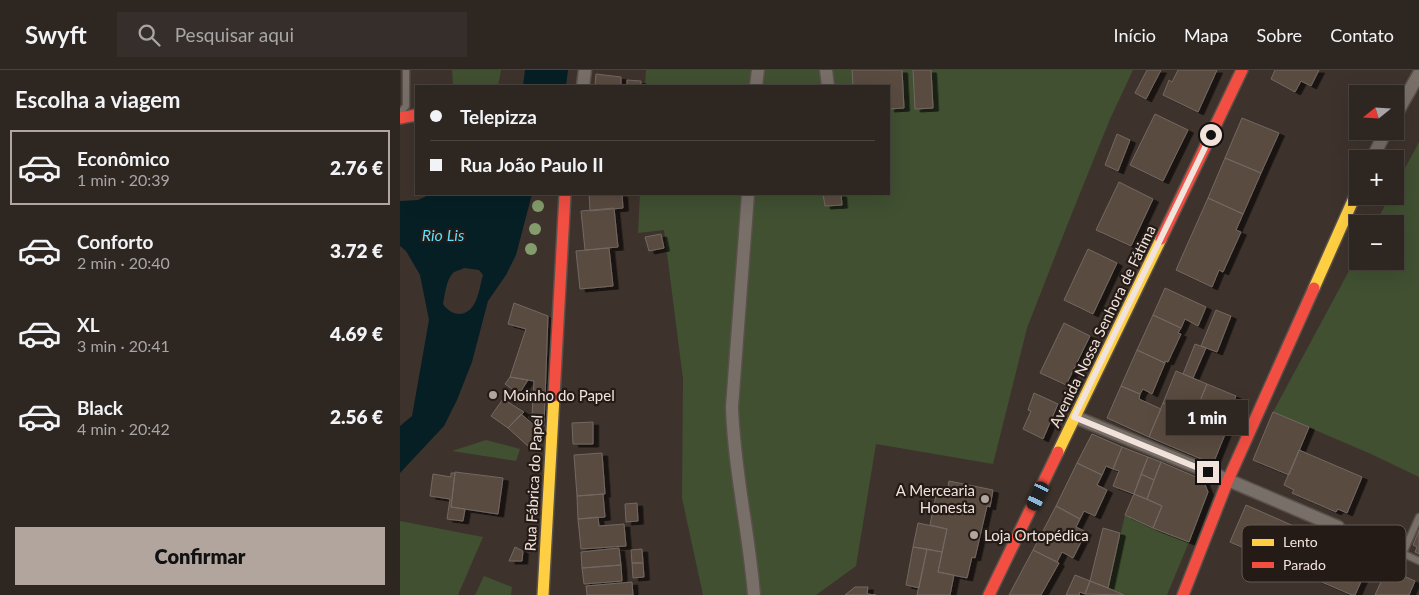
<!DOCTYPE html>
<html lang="pt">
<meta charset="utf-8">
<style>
body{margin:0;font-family:Lato,sans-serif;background:#362e2a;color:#f1f3f6;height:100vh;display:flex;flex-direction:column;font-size:19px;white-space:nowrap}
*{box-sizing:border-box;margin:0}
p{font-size:16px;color:#a7a5a5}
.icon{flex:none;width:28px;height:28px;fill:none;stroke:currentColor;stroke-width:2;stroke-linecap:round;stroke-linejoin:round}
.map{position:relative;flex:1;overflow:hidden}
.drawer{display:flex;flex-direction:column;background:#2e2621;width:400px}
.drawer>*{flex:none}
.top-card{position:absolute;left:15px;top:15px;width:475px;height:110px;border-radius:0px;box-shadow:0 5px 20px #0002,0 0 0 1px #49433f;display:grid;align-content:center;height:110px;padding:0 15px;background:#2e2621}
.needle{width:32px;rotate:252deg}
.controls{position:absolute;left:949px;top:15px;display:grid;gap:10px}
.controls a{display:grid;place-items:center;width:55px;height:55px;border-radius:0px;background:#2e2621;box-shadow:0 5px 20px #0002,0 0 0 1px #49433f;font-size:25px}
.end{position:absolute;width:22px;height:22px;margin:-11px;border:6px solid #f1e3dc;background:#111;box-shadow:0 0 0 2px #111}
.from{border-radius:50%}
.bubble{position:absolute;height:35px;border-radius:0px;background:#2e2621;box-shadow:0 5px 20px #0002,0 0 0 1px #49433f;font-size:16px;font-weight:800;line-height:35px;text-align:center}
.car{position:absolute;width:15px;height:30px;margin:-15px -8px;border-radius:6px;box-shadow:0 0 4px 1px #0007;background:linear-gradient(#222 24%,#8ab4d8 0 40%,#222 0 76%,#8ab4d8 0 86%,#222 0)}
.top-card b{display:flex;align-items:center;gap:18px;height:48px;font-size:19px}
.top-card b+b{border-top:1px solid #49433f}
.top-card i{width:12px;height:12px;background:#f1f3f6}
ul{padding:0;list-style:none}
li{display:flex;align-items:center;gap:15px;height:75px;margin:0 10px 8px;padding:0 5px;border:2px solid transparent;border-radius:0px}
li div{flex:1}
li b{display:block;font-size:19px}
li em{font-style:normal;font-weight:800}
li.selected{border-color:#b2a59e}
li>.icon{width:45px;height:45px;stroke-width:1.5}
h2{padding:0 15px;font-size:22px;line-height:60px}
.cta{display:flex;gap:10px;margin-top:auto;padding:10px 15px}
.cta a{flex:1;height:58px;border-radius:0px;background:#b2a59e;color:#111;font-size:20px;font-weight:800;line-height:58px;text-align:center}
header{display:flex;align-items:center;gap:30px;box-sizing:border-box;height:70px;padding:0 25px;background:#2e2621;border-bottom:1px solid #49433f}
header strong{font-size:24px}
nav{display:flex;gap:28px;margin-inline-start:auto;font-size:18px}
.search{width:350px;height:45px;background:#362e2a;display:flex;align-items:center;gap:12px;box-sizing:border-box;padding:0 18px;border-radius:0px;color:#a7a5a5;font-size:19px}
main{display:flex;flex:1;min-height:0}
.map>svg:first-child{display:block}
.green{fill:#405031}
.water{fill:#061f25;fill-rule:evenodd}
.building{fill:#5a4b41;stroke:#726862;filter:url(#shadow)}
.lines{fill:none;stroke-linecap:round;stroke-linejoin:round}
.lane-casing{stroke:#595049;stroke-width:9}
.street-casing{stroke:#595049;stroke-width:15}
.slow-casing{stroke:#595049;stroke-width:14}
.jam-casing{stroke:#595049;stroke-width:14}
.lane{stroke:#786f69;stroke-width:6}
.street{stroke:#786f69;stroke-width:12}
.slow{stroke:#ffcf43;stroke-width:11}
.jam{stroke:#f24e42;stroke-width:11}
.tree{fill:#849c6b}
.route{stroke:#f1e3dc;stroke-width:6}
.poi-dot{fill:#b2a59e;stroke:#251b16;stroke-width:2}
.labels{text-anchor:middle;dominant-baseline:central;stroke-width:4.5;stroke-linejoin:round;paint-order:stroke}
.street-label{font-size:15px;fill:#f1e3dc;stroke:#251b16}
.poi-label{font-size:15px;fill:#f1e3dc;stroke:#251b16;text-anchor:start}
.water-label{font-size:16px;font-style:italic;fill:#5ddeff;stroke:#251b16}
.key{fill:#251b16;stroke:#625751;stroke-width:1}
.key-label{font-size:14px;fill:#f1e3dc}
</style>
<header>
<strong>Swyft</strong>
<div class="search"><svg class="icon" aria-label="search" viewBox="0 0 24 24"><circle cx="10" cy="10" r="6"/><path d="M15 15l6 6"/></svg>Pesquisar aqui</div>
<nav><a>Início</a><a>Mapa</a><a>Sobre</a><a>Contato</a></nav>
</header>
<main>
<section class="drawer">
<h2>Escolha a viagem</h2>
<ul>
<li class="selected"><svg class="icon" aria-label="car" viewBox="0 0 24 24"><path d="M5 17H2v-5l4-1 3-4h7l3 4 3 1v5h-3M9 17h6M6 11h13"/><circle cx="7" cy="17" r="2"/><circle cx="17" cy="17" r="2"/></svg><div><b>Econômico</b><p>1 min · 20:39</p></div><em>2.76 €</em></li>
<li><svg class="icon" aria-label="car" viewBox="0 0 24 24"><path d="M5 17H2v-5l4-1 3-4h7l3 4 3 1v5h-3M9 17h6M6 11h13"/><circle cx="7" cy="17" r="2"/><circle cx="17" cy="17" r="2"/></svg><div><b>Conforto</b><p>2 min · 20:40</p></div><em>3.72 €</em></li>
<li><svg class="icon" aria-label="car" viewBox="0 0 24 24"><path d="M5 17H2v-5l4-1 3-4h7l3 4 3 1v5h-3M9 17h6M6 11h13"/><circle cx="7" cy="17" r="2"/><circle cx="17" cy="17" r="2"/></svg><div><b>XL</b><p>3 min · 20:41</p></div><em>4.69 €</em></li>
<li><svg class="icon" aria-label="car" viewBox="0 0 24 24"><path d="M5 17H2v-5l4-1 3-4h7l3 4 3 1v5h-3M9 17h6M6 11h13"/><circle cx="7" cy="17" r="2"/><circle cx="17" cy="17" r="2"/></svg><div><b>Black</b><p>4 min · 20:42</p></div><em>2.56 €</em></li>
</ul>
<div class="cta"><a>Confirmar</a></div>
</section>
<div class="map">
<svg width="1019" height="525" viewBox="0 0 1019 525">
<defs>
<filter id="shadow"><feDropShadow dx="5.5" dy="3" stdDeviation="0" flood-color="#0009"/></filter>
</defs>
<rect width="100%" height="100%" fill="#3e332c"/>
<!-- green -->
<path class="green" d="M52,0H101L98,16H69L53,14Z
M246,0H733L710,49L668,153L627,258L593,394L476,374L456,496L416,525H303L282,428L283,309L264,160L238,163L240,124H489V16H245Z
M1019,72V407L971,384L873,342L957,186L958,191H995V154H975L990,126H995V117Z
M86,370L120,379L116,391L52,381Z
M725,445L789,472L767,525H724L708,518Z
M0,451L83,467L58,525H0Z
M84,506L112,517L111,525H75Z"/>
<!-- water -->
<path class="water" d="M125,0H168L166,16H123Z
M31,124H132L116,185L106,205L88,231L72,292L57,330L44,356L0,403V356L12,346L29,250L20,205L6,181L0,176V131L18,130ZM64,198L79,200L83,205C79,218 78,242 60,244C53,244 47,240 43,234C45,225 46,210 53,203C55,201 61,200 64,198Z"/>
<!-- building -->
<path class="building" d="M452,0H502L504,38L489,39V16H453Z
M513,0H531L533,38L515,39Z
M747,0H761L746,29L735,23Z
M778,0H817L798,42L763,25L769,10L772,12Z
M875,0H919L911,16L901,11L895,22L871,9Z
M196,4L221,7V16H195Z
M227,10L241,11V16H227Z
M755,44L788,60L763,111L730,95Z
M842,48L879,63L861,103L825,88Z
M717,64L730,70L718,101L705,95Z
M825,88L861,103L843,144L808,128Z
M719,112L753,129L731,176L696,160Z
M189,124H222L223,138L190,141Z
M423,124H441L442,135L425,136Z
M808,128L843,144L836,160L841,162L823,202L819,200L812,217L776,200Z
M214,138L218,177L185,180L181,141Z
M261,164L264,178L249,181L245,167Z
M209,178L213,216L180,219L176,181Z
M688,179L717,193L693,244L664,230Z
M765,218L806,237L798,256L785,249L781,258L753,245Z
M114,233L148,246L144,356L132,345L134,311L110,307L126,259L108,254Z
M816,240L831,246L817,282L801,276Z
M753,245L781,258L778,263L781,264L768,292L765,291V293L737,280Z
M664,253L690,266L666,315L640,303Z
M795,274L806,278L793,308L783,304Z
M737,280L765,293L752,324L743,319L740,324L721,316Z
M776,301L807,314L796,341L774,332L772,337L763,333Z
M110,307L128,310L119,324L105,314Z
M807,314L836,326L824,355L828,357L813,394L749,367L763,333L772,337L774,332L796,341Z
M721,316L740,324L739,329L761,339L749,367L707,348Z
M634,323L658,334L643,369L623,359L631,341L628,340Z
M103,329L124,342L108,358L91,346Z
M873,342L909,357L889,405L853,390Z
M121,344L142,362L129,377L108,358Z
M193,352V374H173L172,353Z
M692,364L722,377L713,399L706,396L702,405L677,393Z
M722,377L748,387L734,424L713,416L719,401L713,399Z
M899,380L962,407L947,443L938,439L936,442L892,423L894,420L884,415Z
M202,383L205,424L177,426L174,385Z
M748,387L761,392L754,410L741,404Z
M761,392L803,410L808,422L789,472L753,458L762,436L747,429Z
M677,393L702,405L697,415L707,420L695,446L684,441L680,449L656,436Z
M55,402L103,408L98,444L51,437Z
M51,403H55L51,437L65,439L63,451L47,449L50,429L30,426L33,404L51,407Z
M741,404L754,410L747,429L734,424Z
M549,411L593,420L590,437L587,436L575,488L572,487L567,508L538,502L547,459L530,455L537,420L547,422Z
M203,424L205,447L178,449L177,426Z
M734,424L762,436L753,458L725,445Z
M237,433L238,451L226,452L225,434Z
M846,435L896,457L880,494L830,472Z
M656,436L680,449L676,457L686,462L673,488L662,482L657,492L633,480Z
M198,447L199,456L224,454L226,476L181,479L178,449Z
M518,453L547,459L542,482L513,477Z
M896,457L971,489L955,525H952L880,494Z
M703,458L720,463L708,518L690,511Z
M1019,460V484L1015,482L1017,477L1013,475Z
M115,477L123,481L122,491H109Z
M513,477L527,479L519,518L506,515Z
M219,478L221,495L182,498L181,482Z
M242,479L243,493H232L231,480Z
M527,479L542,482L538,502L554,505L550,525H517Z
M633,480L659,493L641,525H609Z
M232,493H243L244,507L233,508Z
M221,495L222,511L184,514L182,498Z
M990,500L1015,511L1009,525H975L986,501L989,503Z
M675,505L690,511L685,524L680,522L679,525H666Z
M690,511L708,518L724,525L685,524Z
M232,512L233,525H187L186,516Z
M455,517H468L467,524L476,525H445Z"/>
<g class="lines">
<!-- lane casing -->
<g class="lane-casing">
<path id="lane" d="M0,43L6,36V0
M1019,447L1004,481V484L1019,491"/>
</g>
<!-- street casing -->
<g class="street-casing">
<path id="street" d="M426,0L428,16
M183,16L185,0
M356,16L358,0
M995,46L1019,4
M972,89L986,61
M348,124L332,337C334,400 349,462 354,525
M675,347L828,410L938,457"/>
</g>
<!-- slow casing -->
<g class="slow-casing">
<path id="slow" d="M914,218L958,119
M658,382L761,169
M143,525L154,326"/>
</g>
<!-- jam casing -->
<g class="jam-casing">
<path id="jam" d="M0,48L16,45
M761,169L842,0
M154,326L165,124
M589,525L658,382
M783,525L828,410L914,218"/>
</g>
<!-- lane -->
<use href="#lane" class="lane"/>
<!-- street -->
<use href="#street" class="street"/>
<!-- slow -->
<use href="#slow" class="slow"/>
<!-- jam -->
<use href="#jam" class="jam"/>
</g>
<!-- trees -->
<g class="tree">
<circle cx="138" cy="136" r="6"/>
<circle cx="135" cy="159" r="6"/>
<circle cx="131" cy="179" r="6"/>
</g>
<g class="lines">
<!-- route -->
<path class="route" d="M808,402L674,347L811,65"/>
</g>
<!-- markers -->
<g class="poi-dot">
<circle cx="93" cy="325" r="5"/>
<circle cx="585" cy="429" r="5"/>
<circle cx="574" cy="465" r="5"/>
</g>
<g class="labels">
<!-- street labels -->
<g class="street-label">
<text transform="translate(702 256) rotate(-64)">Avenida Nossa Senhora de Fátima</text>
<text transform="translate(133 413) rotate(-87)">Rua Fábrica do Papel</text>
</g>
<!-- poi labels -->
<g class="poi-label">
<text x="103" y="325">Moinho do Papel</text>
<text x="575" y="420" text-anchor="end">A Mercearia<tspan x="575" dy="17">Honesta</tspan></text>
<text x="584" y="465">Loja Ortopédica</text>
</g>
<!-- water labels -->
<g class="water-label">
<text x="43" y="164">Rio Lis</text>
</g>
</g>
<!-- legend -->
<rect x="842" y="455" width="164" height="57" rx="8" class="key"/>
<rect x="852" y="469" width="22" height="7" fill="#ffcf43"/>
<rect x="852" y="492" width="22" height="6" fill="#f24e42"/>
<g class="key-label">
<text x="883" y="477">Lento</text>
<text x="883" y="500">Parado</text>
</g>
</svg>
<div class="controls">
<a><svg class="needle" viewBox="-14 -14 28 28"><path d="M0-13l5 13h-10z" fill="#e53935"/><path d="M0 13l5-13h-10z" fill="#a7a5a5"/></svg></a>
<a>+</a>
<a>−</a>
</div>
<i class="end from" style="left:811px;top:65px"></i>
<i class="end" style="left:808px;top:402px"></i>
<div class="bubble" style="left:766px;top:330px;width:82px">1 min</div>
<i class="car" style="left:638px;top:426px;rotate:205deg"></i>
<div class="top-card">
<b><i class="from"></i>Telepizza</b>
<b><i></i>Rua João Paulo II</b>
</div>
</div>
</main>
